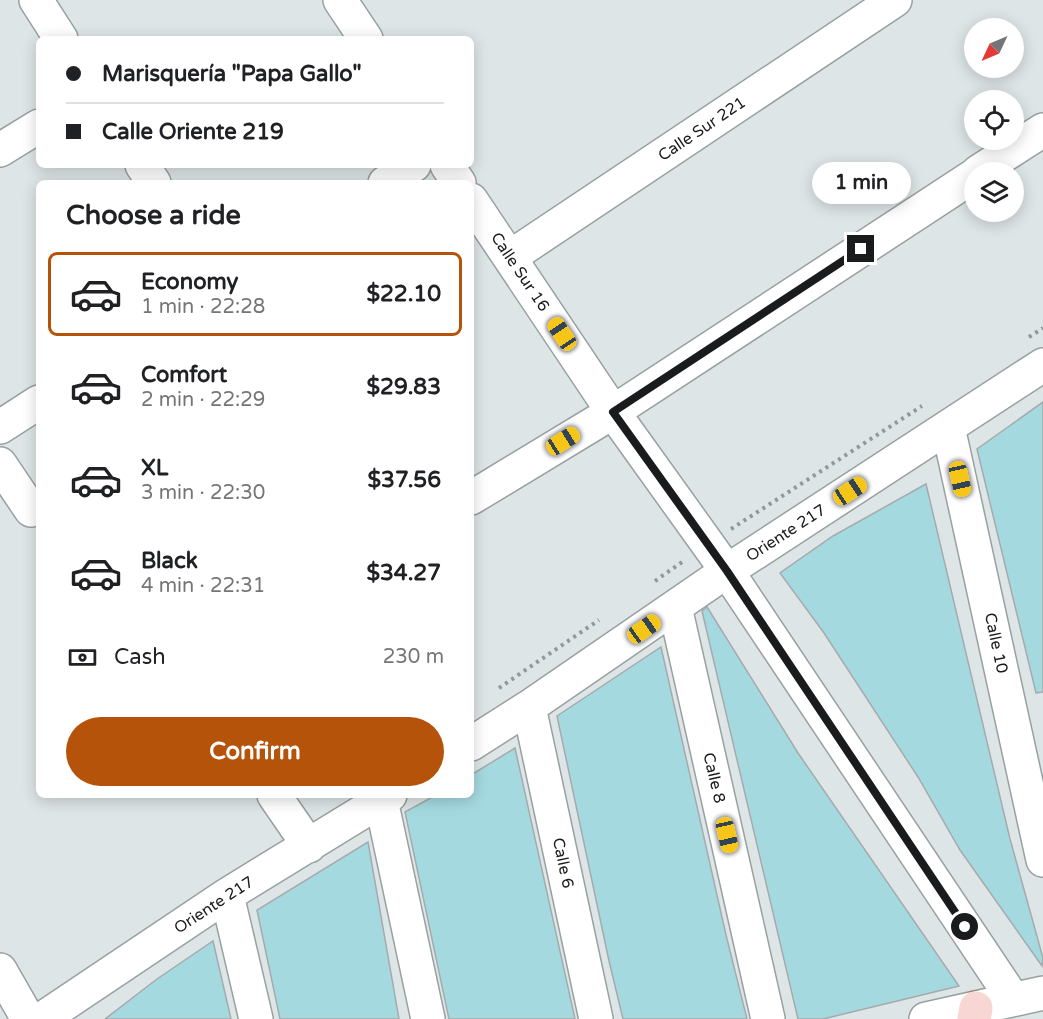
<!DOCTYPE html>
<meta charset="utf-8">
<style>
body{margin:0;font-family:"Varela Round",sans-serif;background:#f2f2f2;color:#202124;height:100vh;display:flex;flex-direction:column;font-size:22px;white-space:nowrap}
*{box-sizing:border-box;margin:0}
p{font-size:20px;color:#757577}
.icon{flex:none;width:33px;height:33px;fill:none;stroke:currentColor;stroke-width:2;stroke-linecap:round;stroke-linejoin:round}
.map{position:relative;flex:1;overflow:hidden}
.sheet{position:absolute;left:36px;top:180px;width:438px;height:618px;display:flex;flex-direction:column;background:#fff;border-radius:9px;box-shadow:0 3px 15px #0003}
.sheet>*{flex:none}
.hud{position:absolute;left:36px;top:36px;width:438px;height:132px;border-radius:9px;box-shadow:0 3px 15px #0003;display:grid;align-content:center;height:132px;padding:0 30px;background:#fff}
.needle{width:39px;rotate:226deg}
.fabs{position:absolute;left:964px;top:18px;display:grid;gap:12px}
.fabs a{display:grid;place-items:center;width:60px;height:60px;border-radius:50%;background:#fff;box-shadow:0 3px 15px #0003;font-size:30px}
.end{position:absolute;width:27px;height:27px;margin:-14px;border:8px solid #191b1c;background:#fff;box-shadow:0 0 0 3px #fff}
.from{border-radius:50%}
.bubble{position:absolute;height:42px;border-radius:21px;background:#fff;box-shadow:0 3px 15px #0003;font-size:20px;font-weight:700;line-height:42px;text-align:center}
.car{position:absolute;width:18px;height:36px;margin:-18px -9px;border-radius:8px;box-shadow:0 0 4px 2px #0007;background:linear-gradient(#f5c518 24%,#345 0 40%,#f5c518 0 76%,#345 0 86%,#f5c518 0)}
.hud b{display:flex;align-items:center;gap:21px;height:57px;font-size:22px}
.hud b+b{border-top:2px solid #e0e0e0}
.hud i{width:15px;height:15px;background:#202124}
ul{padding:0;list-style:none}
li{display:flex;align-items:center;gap:18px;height:84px;margin:0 12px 9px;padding:0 18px;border:3px solid transparent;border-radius:9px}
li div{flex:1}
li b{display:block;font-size:22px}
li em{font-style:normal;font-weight:700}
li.current{border-color:#b45309}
li>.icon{width:54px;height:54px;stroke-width:1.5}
h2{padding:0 30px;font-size:27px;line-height:72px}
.pay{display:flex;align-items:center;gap:15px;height:66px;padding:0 30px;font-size:22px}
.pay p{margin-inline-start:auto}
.cta{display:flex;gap:12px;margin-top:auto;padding:12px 30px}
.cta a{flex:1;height:69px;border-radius:36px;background:#b45309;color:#fff;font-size:24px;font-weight:700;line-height:69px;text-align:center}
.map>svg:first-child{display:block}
.building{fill:#a5d9e0;stroke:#a5abac;stroke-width:1.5}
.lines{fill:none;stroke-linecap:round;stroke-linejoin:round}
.minor-casing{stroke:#99a0a0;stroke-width:36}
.major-casing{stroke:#a78380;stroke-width:36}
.path{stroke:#929798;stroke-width:4;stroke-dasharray:3 4.5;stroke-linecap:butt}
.minor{stroke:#fff;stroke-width:33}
.major{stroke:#f8d6d3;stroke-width:33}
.route{stroke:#191b1c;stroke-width:8}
.labels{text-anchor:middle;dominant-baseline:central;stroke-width:4.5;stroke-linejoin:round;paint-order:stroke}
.street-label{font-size:16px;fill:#191b1c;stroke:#fff}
</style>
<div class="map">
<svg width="1043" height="1019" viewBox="0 0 1043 1019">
<rect width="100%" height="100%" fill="#dee5e6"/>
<!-- building -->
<path class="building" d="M1043,402V692L1036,693L977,449Z
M926,484L1010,839L1043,958L1042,966L960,850L918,777L824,633L780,573L833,536Z
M707,607L798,753L959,986L823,1019H798L702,611Z
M661,647L726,935L747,1019H623L609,961L557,716Z
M515,748L575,1019H449L405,812L436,795H471V775Z
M368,842L399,1019H280L257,910Z
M213,941L231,1019H105L157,979Z"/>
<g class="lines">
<!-- minor casing -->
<g class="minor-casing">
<path id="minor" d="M36,0L61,39
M340,0L366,39
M0,150L39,126
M142,165L154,183
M447,165L459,183
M978,172L1043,130
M385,183L414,165
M471,200L613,412L727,571L1013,999
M510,257L895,0
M0,427L39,402
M948,427L1043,860
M0,464L31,510
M471,498L613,412L975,175
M675,607L768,1019
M529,707L596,1019
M471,744L529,707L727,571L1043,365
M274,795L309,846
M381,800L428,1019
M227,895L256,1019
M0,970L28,1019
M42,1019L227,895L390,795
M926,1019L1043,993"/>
</g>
<!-- major casing -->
<g class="major-casing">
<path id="major" d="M974,1019L976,1008"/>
</g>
<!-- path -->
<path class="path" d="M1029,337L1043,328
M731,529L922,406
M655,581L685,560
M499,688L599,620"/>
<!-- minor -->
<use href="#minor" class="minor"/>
<!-- major -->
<use href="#major" class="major"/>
</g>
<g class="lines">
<!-- route -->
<path class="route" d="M861,249L613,412L727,571L965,927"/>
</g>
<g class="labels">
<!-- street labels -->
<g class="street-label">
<text transform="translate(702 129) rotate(-34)">Calle Sur 221</text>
<text transform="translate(520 272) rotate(56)">Calle Sur 16</text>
<text transform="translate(786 533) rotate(-33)">Oriente 217</text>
<text transform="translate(996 643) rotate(78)">Calle 10</text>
<text transform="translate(714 778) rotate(77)">Calle 8</text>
<text transform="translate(563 863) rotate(78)">Calle 6</text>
<text transform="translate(214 905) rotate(-33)">Oriente 217</text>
</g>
</g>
</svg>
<div class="fabs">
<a><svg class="needle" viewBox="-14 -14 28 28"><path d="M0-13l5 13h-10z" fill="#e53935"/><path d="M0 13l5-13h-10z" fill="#757577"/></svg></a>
<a><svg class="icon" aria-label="locate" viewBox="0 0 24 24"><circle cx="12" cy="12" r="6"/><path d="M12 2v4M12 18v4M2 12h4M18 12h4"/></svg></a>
<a><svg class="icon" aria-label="layers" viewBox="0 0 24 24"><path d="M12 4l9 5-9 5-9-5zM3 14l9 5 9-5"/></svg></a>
</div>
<i class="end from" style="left:965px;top:927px"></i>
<i class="end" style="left:861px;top:249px"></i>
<div class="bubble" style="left:812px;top:162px;width:99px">1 min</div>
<i class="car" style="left:562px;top:334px;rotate:326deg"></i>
<i class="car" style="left:563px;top:441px;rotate:58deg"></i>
<i class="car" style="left:960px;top:479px;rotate:167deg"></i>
<i class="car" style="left:850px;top:491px;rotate:57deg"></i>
<i class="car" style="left:644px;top:629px;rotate:55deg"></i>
<i class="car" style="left:727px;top:835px;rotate:167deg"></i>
<div class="hud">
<b><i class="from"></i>Marisquería &quot;Papa Gallo&quot;</b>
<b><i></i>Calle Oriente 219</b>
</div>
<section class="sheet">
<h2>Choose a ride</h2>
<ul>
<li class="current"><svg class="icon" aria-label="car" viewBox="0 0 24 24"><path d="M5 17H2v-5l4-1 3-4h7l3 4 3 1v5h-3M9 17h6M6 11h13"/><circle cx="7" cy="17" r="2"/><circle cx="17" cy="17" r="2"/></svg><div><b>Economy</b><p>1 min · 22:28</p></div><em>$22.10</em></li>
<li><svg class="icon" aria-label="car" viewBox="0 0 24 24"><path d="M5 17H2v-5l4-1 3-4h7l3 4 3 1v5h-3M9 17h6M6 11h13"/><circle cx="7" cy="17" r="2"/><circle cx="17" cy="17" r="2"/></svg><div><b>Comfort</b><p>2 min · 22:29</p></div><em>$29.83</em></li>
<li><svg class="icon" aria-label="car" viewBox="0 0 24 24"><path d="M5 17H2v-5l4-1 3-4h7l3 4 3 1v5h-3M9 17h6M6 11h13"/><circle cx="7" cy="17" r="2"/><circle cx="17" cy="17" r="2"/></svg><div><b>XL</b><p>3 min · 22:30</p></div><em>$37.56</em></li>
<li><svg class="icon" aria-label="car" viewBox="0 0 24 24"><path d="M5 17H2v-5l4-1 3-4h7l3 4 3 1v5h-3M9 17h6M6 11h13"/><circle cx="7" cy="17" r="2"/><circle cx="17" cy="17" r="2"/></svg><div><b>Black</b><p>4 min · 22:31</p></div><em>$34.27</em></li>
</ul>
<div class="pay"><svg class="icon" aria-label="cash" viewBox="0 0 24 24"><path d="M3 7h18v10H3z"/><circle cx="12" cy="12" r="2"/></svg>Cash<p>230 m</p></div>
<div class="cta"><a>Confirm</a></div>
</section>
</div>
